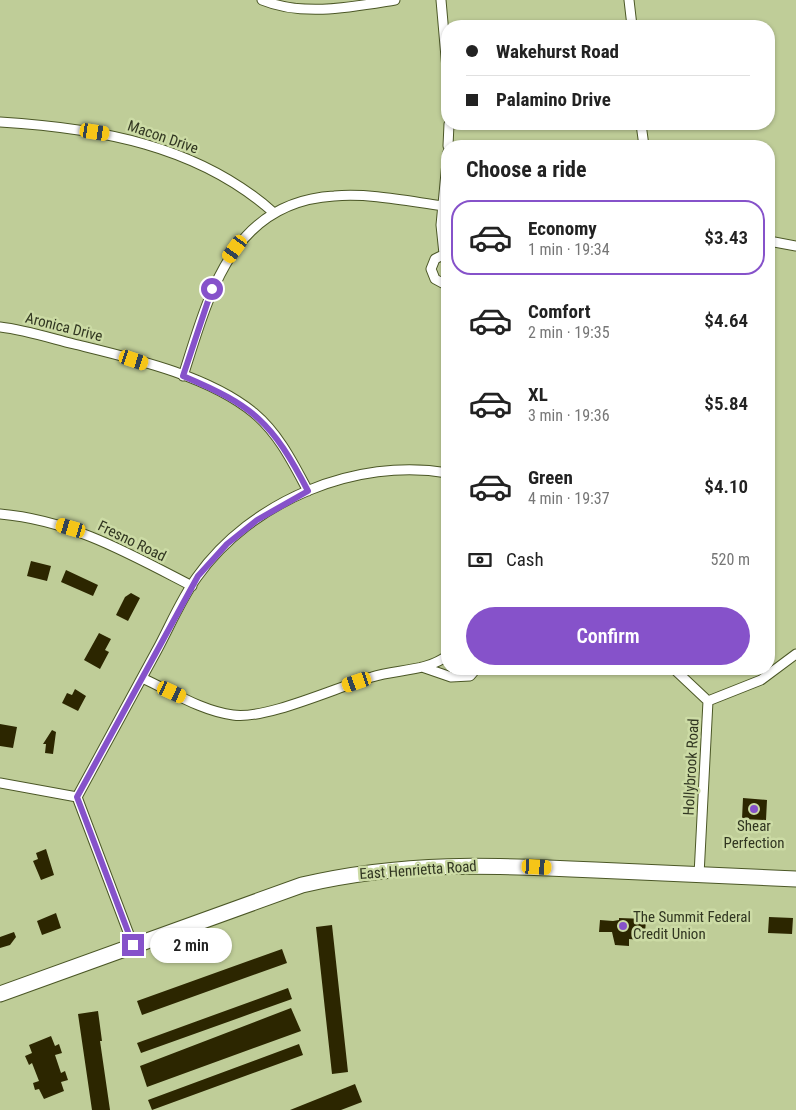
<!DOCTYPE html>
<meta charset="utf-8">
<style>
body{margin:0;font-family:"Roboto Condensed",sans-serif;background:#f6f6f6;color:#222;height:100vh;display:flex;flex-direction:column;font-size:19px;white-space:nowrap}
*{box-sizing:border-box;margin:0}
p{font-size:16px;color:#767676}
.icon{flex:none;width:28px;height:28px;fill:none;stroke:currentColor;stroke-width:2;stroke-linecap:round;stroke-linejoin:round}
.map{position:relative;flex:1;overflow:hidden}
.drawer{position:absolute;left:441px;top:140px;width:334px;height:535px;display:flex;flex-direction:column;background:#fff;border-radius:20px;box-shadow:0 1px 4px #0004}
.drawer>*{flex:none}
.top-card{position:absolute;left:441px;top:20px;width:334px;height:110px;border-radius:20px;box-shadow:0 1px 4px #0004;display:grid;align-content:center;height:110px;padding:0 25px;background:#fff}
.end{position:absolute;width:22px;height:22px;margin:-11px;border:6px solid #8652ca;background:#fff;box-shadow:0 0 0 2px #fff}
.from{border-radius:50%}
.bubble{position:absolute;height:35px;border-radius:18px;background:#fff;box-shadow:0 1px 4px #0004;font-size:16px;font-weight:600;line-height:35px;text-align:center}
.car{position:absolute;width:15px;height:30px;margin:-15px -8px;border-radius:6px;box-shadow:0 0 4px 1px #0007;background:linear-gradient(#f5c518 24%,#345 0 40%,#f5c518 0 76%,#345 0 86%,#f5c518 0)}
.top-card b{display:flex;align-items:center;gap:18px;height:48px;font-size:19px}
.top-card b+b{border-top:1px solid #e0e0e0}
.top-card i{width:12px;height:12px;background:#222}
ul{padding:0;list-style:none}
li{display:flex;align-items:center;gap:15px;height:75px;margin:0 10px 8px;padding:0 15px;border:2px solid transparent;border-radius:20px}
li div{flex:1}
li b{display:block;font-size:19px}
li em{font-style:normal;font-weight:600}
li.active{border-color:#8652ca}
li>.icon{width:45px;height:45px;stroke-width:1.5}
h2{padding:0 25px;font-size:22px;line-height:60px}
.pay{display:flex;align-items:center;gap:12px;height:55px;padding:0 25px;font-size:19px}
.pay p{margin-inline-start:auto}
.cta{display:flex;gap:10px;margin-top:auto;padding:10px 25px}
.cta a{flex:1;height:58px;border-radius:30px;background:#8652ca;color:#fff;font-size:20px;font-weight:600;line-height:58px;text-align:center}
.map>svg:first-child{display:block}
.building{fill:#2c2600}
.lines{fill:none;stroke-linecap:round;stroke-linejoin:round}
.street-casing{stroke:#4b5726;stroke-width:11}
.primary-casing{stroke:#4b5726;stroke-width:17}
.street{stroke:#fff;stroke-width:9}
.primary{stroke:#fff;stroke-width:15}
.route{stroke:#8652ca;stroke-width:6}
.poi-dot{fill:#8652ca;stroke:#ccdba5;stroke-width:2}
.labels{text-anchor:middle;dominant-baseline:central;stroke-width:5;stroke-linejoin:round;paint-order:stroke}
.street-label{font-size:15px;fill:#313621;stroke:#ccdba5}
.poi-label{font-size:15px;fill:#313621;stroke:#ccdba5}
</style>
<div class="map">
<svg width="796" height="1110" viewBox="0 0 796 1110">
<rect width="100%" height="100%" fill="#bfcd98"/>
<!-- building -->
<path class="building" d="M31,561L51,566L47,581L27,576Z
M66,570L98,585L93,596L61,582Z
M131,593L140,598L128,621L116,615L125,597Z
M99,633L111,639L105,650L109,652L100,669L84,660Z
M75,689L86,696L78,711L62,703L67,693L72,695Z
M0,724L17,727L13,748L0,746Z
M52,730L56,732L53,754L45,753L46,744H43Z
M743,798L767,800L766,820L742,819Z
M46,849L54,875L41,880L33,861L38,859L36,853Z
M56,913L61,928L42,935L37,921Z
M769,917L793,918L792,934L768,933Z
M619,918L646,919L645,934H642V940L629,939V946L615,945L612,932H599L600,920L613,921L619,920Z
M332,925L348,1072L332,1074L316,927Z
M14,932L16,937L10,945L0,948V937Z
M282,949L287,963L142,1015L137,1001Z
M288,988L292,999L141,1053L137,1043Z
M291,1008L301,1031L147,1087L140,1066Z
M98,1011L102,1041H100L110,1110H92L78,1014Z
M51,1036L55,1046L59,1044L62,1053L55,1055L61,1073L65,1071L68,1080L61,1082L64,1091L44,1099L39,1089L35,1090L33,1083L39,1081L32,1063L29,1065L25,1056L32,1053L29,1045Z
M299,1044L303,1055L152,1110L148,1100Z
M355,1084L362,1102L341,1110H290Z"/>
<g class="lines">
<!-- street casing -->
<g class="street-casing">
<path id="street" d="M262,0C303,17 352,7 395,0
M441,0L448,80
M629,0L632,26
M0,122C98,128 198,145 274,213
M641,124L644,146
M448,146L449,124
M769,241L796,246
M447,253L435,259L431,269L435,279L448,286
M444,254L441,225L448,152
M0,327C25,330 50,338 74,344C131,358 208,375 254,413C279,434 293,463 308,491
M183,376C209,295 231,202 334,196C370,193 407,201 443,206
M0,514C71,520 130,554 192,586
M422,667L451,677L470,676L476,669
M674,669L708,701
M142,678C171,691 201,711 233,715C266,720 337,687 372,677C396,669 427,672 448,655
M708,701L761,680L796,654
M0,783L77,797
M699,875L708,701
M133,945L77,797C104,748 130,699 157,650C170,626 181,599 197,577C251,501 356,457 448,473"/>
</g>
<!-- primary casing -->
<g class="primary-casing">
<path id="primary" d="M0,994L302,885C405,861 491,865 595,870C662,873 729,876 796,879"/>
</g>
<!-- street -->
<use href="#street" class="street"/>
<!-- primary -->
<use href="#primary" class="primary"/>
</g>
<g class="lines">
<!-- route -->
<path class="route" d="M133,945L77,797L198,576L227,544L257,520L308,491C272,422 254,406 183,376L212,289"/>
</g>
<!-- markers -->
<g class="poi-dot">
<circle cx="754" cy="809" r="5"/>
<circle cx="623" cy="926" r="5"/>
</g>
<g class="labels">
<!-- street labels -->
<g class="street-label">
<text transform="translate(163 137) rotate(19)">Macon Drive</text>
<text transform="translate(64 327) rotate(14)">Aronica Drive</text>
<text transform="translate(132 541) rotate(26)">Fresno Road</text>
<text transform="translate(691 767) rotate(-87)">Hollybrook Road</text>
<text transform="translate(418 870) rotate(-4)">East Henrietta Road</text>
</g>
<!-- poi labels -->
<g class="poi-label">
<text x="754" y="826">Shear<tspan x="754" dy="17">Perfection</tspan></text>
<text x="633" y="917" text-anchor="start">The Summit Federal<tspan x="633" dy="17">Credit Union</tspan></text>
</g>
</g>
</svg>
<i class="end from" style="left:212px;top:289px"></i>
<i class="end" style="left:133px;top:945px"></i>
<div class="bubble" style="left:150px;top:928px;width:82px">2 min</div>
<i class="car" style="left:95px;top:132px;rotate:99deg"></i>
<i class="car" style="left:235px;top:249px;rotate:216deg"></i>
<i class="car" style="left:134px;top:360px;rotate:108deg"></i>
<i class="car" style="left:71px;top:528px;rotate:286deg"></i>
<i class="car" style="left:357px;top:682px;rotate:251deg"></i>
<i class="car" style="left:172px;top:692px;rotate:115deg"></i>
<i class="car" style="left:537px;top:867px;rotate:93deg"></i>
<div class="top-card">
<b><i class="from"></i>Wakehurst Road</b>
<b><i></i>Palamino Drive</b>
</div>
<section class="drawer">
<h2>Choose a ride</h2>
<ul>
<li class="active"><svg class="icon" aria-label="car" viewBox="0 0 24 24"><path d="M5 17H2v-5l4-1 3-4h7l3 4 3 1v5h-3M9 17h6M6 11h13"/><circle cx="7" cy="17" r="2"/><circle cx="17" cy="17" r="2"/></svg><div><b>Economy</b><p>1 min · 19:34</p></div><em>$3.43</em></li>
<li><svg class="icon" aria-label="car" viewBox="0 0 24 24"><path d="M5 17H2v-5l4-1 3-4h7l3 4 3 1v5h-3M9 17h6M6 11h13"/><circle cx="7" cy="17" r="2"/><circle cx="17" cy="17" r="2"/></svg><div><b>Comfort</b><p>2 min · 19:35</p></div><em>$4.64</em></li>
<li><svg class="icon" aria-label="car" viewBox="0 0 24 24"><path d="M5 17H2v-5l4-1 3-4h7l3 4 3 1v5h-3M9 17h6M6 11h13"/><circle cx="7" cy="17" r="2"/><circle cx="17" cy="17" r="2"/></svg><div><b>XL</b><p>3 min · 19:36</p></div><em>$5.84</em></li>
<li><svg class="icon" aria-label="car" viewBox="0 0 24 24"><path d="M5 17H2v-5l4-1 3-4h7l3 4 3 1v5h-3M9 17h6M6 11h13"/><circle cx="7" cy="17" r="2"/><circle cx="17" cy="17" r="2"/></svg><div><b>Green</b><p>4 min · 19:37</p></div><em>$4.10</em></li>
</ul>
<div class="pay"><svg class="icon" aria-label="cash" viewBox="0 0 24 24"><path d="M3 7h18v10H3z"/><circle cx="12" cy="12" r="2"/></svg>Cash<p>520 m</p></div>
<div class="cta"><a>Confirm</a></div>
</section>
</div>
